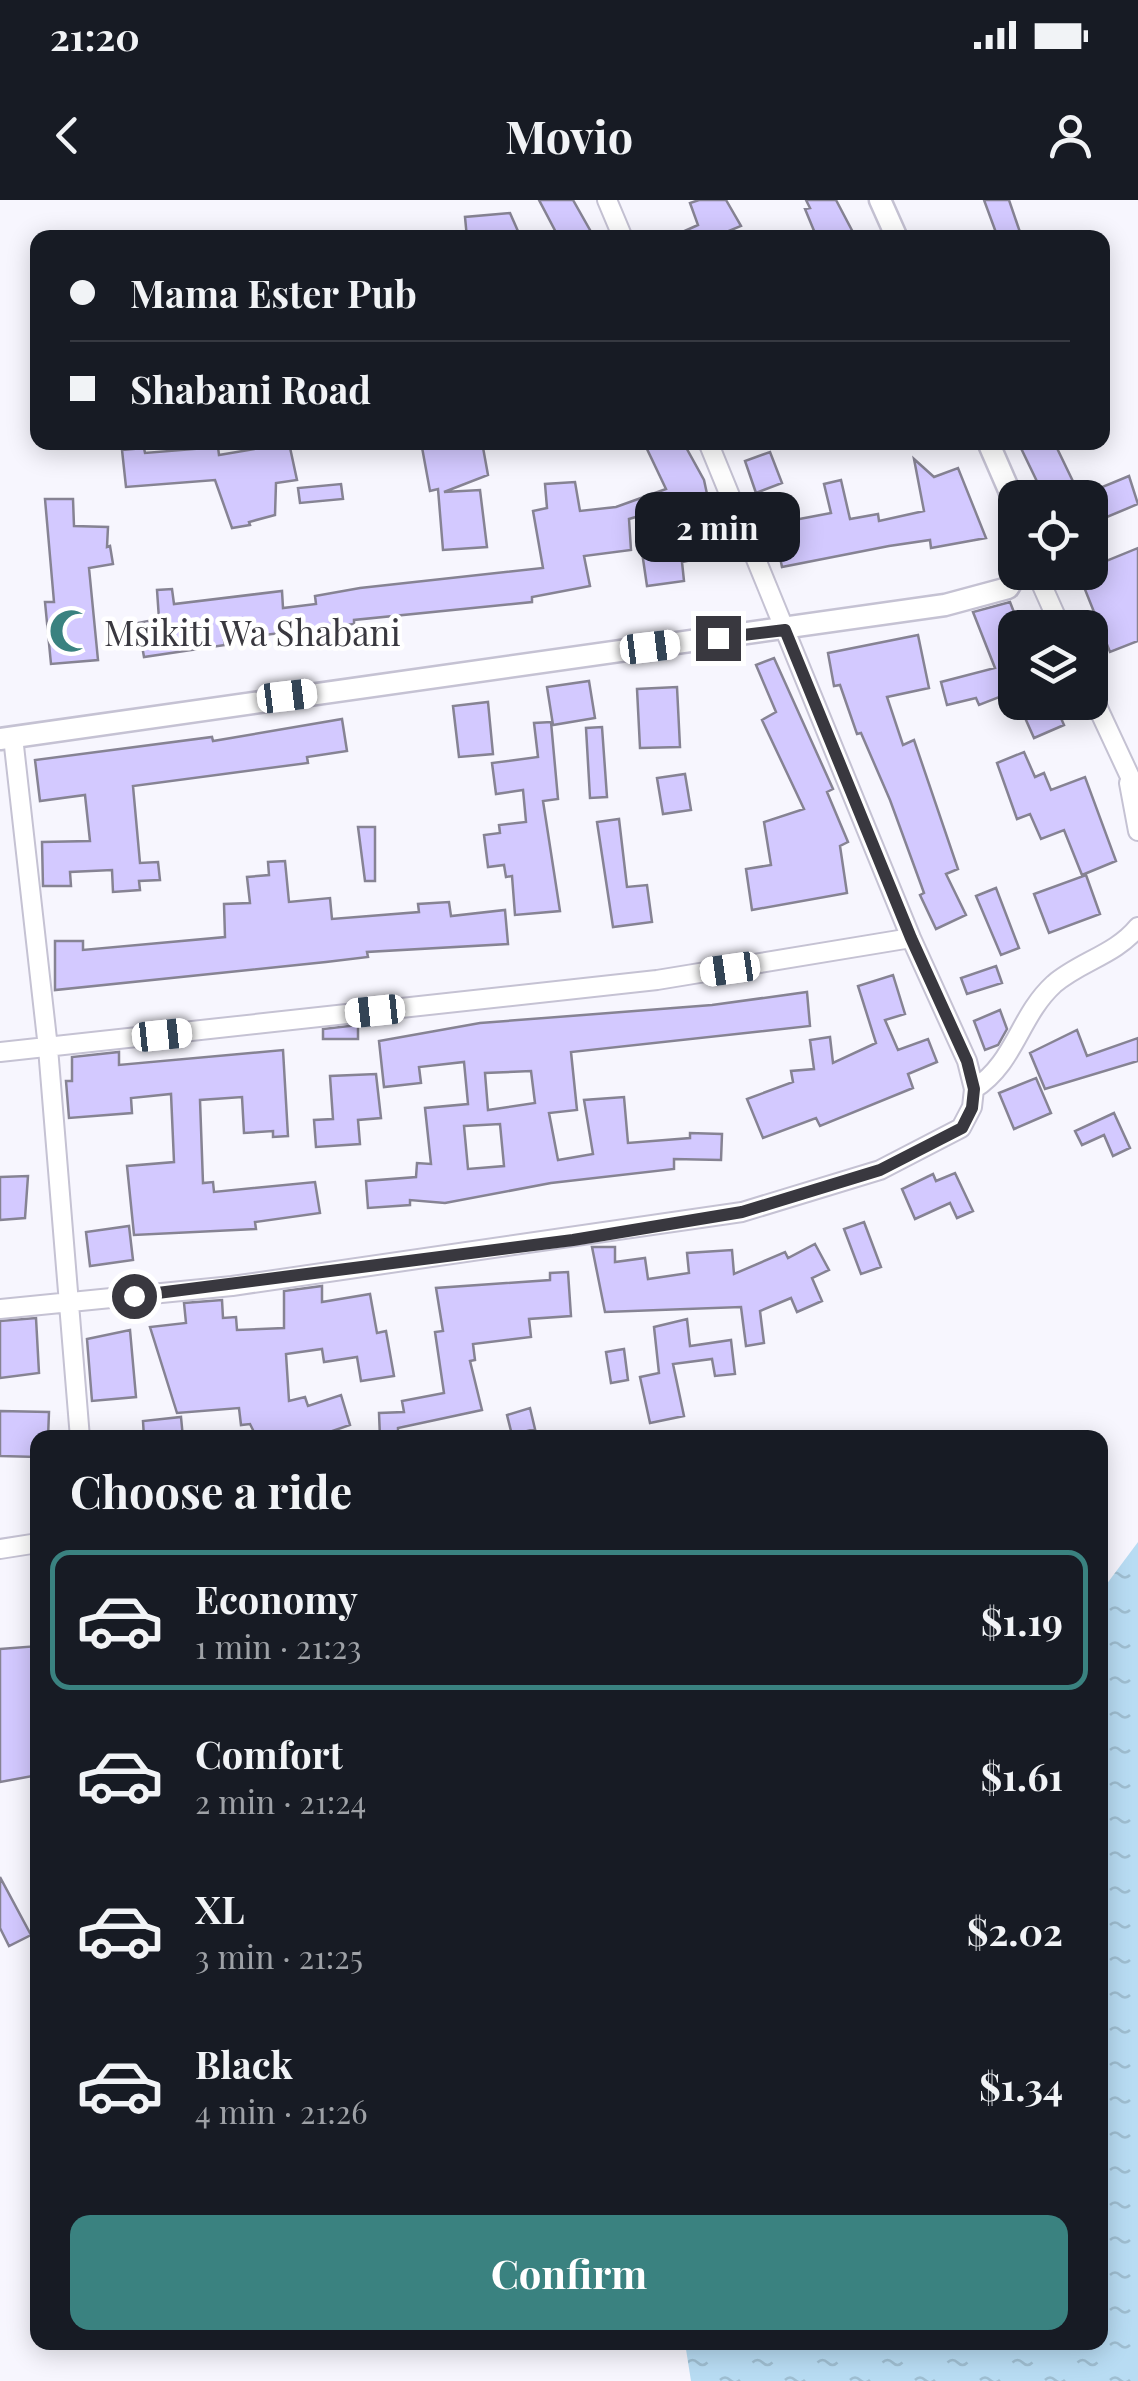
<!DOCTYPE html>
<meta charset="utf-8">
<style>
body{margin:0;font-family:"Playfair Display",serif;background:#20242c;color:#f1f3f6;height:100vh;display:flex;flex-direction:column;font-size:38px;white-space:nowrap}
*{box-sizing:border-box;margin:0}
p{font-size:32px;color:#9ea1a6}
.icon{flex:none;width:55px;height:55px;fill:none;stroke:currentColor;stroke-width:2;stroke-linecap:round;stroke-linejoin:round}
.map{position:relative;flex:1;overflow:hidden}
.details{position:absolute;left:30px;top:1230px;width:1078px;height:920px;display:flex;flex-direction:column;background:#171b24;border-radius:20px;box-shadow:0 5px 25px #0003}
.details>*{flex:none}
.hud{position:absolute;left:30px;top:30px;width:1080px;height:220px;border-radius:20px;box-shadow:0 5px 25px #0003;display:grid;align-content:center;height:220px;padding:0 40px;background:#171b24}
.controls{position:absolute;left:998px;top:280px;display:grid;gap:20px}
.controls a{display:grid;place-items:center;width:110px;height:110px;border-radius:20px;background:#171b24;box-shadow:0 5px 25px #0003;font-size:50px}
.end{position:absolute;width:45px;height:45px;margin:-22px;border:12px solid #39383f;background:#fff;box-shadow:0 0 0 5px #fff}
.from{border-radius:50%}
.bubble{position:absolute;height:70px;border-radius:20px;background:#171b24;box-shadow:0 5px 25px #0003;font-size:32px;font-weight:700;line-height:70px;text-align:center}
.car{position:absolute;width:30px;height:60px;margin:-30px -15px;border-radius:12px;box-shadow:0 0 8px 2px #0007;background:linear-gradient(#fff 24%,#345 0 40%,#fff 0 76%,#345 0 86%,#fff 0)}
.hud b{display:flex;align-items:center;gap:35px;height:95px;font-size:38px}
.hud b+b{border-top:2px solid #363941}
.hud i{width:25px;height:25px;background:#f1f3f6}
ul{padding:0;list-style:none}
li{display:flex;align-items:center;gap:30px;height:140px;margin:0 20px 15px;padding:0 20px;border:5px solid transparent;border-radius:20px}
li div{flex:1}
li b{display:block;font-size:38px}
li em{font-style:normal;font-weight:700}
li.current{border-color:#3a8280}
li>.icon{width:90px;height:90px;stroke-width:1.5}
h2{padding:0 40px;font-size:45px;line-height:120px}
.cta{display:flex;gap:20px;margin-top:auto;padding:20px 40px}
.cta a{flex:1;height:115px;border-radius:20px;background:#3a8280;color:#fff;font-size:40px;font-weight:700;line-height:115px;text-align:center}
.status{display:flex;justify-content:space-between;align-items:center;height:70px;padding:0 50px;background:#171b24;direction:ltr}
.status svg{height:28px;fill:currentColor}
header{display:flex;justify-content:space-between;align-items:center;height:130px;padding:0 40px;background:#171b24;font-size:45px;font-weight:700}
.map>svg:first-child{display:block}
.water{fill:url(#water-ripples)}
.building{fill:#d3c9ff;stroke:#868393;stroke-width:2.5;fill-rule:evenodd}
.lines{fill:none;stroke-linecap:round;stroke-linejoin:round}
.minor-casing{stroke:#c5c2d3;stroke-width:22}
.tertiary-casing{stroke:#c5c2d3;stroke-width:25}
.minor{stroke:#fff;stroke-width:18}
.tertiary{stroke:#fff;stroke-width:20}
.route{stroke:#39383f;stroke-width:12}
.labels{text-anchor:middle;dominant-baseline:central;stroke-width:9;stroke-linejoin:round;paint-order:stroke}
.poi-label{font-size:35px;fill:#39383f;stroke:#fff;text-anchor:start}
</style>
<div class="status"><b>21:20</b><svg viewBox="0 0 49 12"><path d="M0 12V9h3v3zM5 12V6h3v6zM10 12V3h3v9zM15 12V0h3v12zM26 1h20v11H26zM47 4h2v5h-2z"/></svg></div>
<header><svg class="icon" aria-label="back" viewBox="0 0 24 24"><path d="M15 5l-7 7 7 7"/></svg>Movio<svg class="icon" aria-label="person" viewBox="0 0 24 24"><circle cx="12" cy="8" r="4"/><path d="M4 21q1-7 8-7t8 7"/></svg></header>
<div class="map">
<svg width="1138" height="2181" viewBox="0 0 1138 2181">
<defs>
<pattern id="water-ripples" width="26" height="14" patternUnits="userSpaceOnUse" patternTransform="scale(2.5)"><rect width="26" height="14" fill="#b8dcf3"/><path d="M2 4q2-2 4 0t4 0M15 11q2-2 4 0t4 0" fill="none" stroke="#9fbed1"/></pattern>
</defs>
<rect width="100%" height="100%" fill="#f7f6fe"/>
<!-- water -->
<path class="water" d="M1138,1342V2181H691L685,2143L1100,2142V1393Z"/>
<!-- building -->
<path class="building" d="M539,0H573L590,30L576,38H559Z
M699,0H726L741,26L712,38H669L698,25L690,3Z
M806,0H836L856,38H817L805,9L810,8Z
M984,0H1009L1022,38H998Z
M510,13L521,38H467L465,17Z
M421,242H482L488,275L444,292L480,290L487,347L443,350L438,289L430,291Z
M662,242H683L704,280L720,354L682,362L684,381L647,386L642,352L686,346L677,305L629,319L631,350L584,356L590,386L532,397V402L354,420V424L224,440L225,445L144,457L138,423L159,419L157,390L172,389L174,404L282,391L283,408L316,404L315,396L360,388L543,368L533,311L547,308L545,284L575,282L580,311L616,307L666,289L647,249Z
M1018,242H1054L1081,298H1045Z
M289,243L297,280L276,283L275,315L249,322L250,325L232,328L215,280L126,287L122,250L144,248L145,253L218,247L219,255Z
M770,252L782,283L756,293L745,261Z
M914,259L934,277L958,268L986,338L931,348L930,340L889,346L782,367L773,324L831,313L824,284L841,280L850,319L878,314L879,321L924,311Z
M1129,276L1138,304L1090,324V292Z
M341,284L343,299L300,303L298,288Z
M45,299H73L74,326L108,327L107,347L110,346L113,364L89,368L98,460L51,464L45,402H54Z
M1090,331L1104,362L1138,348V441L1110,452L1078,372H1090Z
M1010,402L1020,428H1015V491L979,505L976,498L947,505L941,482L995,468L973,412Z
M918,435L929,488L887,497L903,545L914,540L958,669L946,674L966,715L936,729L920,695L924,693L890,600L861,533L857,534L840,485L834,486L828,453Z
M774,458L833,589L827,592L848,642L840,646L847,693L752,710L746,669L771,665L764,622L804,609L762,520L776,512L756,465Z
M589,481L595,518L553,525L547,487Z
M677,487L680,547L640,548L637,489Z
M488,502L493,554L459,557L453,506Z
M1018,502H1054L1064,525L1034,538Z
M342,519L347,551L307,557L308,563L133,586L140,663L158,662L160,680L139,681L140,690L113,692L112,670L70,672L71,686H43L42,642L90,641L85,595L40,601L35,560L212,537L213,541Z
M551,522L558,599L543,601L560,711L515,715L512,676L506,677L504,665L488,667L484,635L500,633L499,625L526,622L523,590L496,594L492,563L538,557L534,523Z
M602,527L607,597L590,598L586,528Z
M1024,552L1035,577L1044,573L1051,590L1085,577L1116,661L1082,675L1064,630L1041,639L1030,614L1017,619L997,563Z
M685,574L691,610L663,614L657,578Z
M619,619L627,687L647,685L652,722L613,727L597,622Z
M358,627H375V681H365Z
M285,661L289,702L330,698L332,719L419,712L418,704L449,702L451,716L505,710L508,744L367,752L368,757L326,762L55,790V741H83V750L225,737L224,704L250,703L247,677L269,675L268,662Z
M1086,675L1100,714L1049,733L1034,694Z
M996,688L1019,748L1001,755L976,696Z
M996,766L1002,783L967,794L961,778Z
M893,775L905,814L885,820L898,850L928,839L937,862L908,874L913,888L820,926L816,918L763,938L747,899L793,882L791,871L814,869L810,840L830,837L833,863L876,843L858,786Z
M807,792L810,826L571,852L577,910L549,913L558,960L593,954L584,900L624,897L628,943L690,938V933L722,934L721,960L674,959V969L551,983L445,1003L410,1000V1005L368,1008L366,981L416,977L417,963L431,964L425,908L468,904L464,862L419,867L421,883L384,887L379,841L480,823L712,805ZM531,871L535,903L488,910L485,873ZM500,924L504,966L468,969L464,926Z
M1000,810L1007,829L998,845L985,850L974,821Z
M358,825V839H323V829Z
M1077,830L1087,856L1138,838V861L1045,889L1030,853Z
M283,850L288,936L273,937V931L244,933L242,897L200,900L203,983L213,982L214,992L315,982L320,1013L255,1022L256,1029L134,1035L127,966L174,962L171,894L131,898L132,913L69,918L66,881H72V857L119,852V865Z
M376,874L381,918L358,920L360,944L316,947L314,920L333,919L330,876Z
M1036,878L1051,913L1014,929L999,893Z
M1114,913L1130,948L1113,956L1104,935L1082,945L1075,931Z
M955,973L973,1011L957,1018L950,1003L915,1019L902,989L933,974L936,981Z
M28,976L25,1018L0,1020V977Z
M864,1022L881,1067L861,1074L844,1029Z
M129,1026L133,1060L90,1066L86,1032Z
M815,1044L829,1070L812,1078L822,1101L797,1112L791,1098L760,1111L764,1143L746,1146L741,1107L605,1112L592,1047H615V1062L645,1058L648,1079L689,1073L687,1053L732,1050L734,1074L785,1052L788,1058Z
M568,1072L571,1116L529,1119L531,1137L473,1144L475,1160L470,1161L482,1210L398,1228V1238H380L379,1213L404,1212L402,1201L444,1193L435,1132L443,1131L436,1088L550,1080V1073Z
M322,1086V1102L370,1094L377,1133L386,1131L394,1176L361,1181L357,1157L324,1162L322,1149L286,1154L289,1201L305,1197L308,1206L341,1195L350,1225L312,1238H257L250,1224L241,1225L239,1208L177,1213L150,1127L186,1123L184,1103L222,1100L223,1118L236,1117L237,1130L284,1128V1091Z
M36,1118L39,1173L0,1178V1121Z
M687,1119L690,1146L731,1140L735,1174L715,1176L712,1159L673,1164L684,1216L650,1223L640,1177L659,1173L654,1127Z
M130,1130L136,1197L92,1201L87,1139Z
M624,1149L628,1180L611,1183L606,1152Z
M530,1208L535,1229L512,1235L507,1215Z
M0,1211L49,1212L48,1238H38V1257L0,1256Z
M181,1217L183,1238H144L143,1221Z
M38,1446V1575L0,1582V1449Z
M0,1677L31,1735L9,1746L0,1728Z"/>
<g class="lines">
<!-- minor casing -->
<g class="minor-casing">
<path id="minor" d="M607,0L623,38
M1036,372L1061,428
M1090,491L1138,594
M13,537L48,848L80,1238
M1129,583L1138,631
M0,852L657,780L911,738
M974,889C1015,863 1019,816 1054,784C1081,761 1115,755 1138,727
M0,1109L232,1086L742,1012L880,970L961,928L972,907L974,889L967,861L911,738L708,242
M0,1349L38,1343"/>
</g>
<!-- tertiary casing -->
<g class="tertiary-casing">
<path id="tertiary" d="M880,0L897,38
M988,242L1015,304
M0,539L945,405L1008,388L1018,372"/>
</g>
<!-- minor -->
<use href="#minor" class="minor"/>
<!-- tertiary -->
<use href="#tertiary" class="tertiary"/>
</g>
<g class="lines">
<!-- route -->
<path class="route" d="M134,1096L573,1040L742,1012L880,970L962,928L972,908L974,889L967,861L911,738L785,430L718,438"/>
</g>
<!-- icons -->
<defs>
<g id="mosque-bare" transform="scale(3.45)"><path d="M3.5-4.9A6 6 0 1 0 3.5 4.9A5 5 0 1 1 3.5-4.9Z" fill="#3a8280" stroke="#fff" stroke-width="2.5" paint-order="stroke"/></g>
</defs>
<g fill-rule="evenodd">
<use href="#mosque-bare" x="71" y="431"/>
</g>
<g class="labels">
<!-- poi labels -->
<g class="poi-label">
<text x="104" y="431">Msikiti Wa Shabani</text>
</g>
</g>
</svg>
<div class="controls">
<a><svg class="icon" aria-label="locate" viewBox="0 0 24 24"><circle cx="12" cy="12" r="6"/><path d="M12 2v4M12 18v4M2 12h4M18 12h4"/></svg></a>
<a><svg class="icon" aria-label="layers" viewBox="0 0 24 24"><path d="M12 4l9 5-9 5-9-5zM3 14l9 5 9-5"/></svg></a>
</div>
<i class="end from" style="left:134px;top:1096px"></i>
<i class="end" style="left:718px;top:438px"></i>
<div class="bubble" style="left:635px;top:292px;width:165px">2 min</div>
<i class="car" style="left:650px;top:447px;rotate:83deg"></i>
<i class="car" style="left:287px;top:496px;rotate:83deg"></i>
<i class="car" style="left:730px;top:769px;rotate:262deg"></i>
<i class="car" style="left:375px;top:811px;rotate:264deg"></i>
<i class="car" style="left:162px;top:835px;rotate:84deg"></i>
<div class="hud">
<b><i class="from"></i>Mama Ester Pub</b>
<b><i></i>Shabani Road</b>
</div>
<section class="details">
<h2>Choose a ride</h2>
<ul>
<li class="current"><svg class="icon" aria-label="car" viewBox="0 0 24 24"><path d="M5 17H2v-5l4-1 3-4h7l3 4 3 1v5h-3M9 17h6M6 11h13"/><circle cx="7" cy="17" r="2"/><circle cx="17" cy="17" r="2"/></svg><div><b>Economy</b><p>1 min · 21:23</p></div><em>$1.19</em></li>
<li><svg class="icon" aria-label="car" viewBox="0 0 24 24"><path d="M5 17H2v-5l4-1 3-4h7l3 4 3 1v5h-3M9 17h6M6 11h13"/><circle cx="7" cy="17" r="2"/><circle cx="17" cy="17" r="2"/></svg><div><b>Comfort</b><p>2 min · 21:24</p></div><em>$1.61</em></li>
<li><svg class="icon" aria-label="car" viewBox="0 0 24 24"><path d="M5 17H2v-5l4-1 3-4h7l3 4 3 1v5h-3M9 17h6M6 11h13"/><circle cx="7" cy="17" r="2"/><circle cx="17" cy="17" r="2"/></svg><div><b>XL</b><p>3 min · 21:25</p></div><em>$2.02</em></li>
<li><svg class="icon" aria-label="car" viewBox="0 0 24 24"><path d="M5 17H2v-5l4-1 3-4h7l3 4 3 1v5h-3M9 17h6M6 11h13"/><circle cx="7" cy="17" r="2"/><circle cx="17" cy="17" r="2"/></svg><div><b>Black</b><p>4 min · 21:26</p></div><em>$1.34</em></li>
</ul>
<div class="cta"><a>Confirm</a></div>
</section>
</div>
